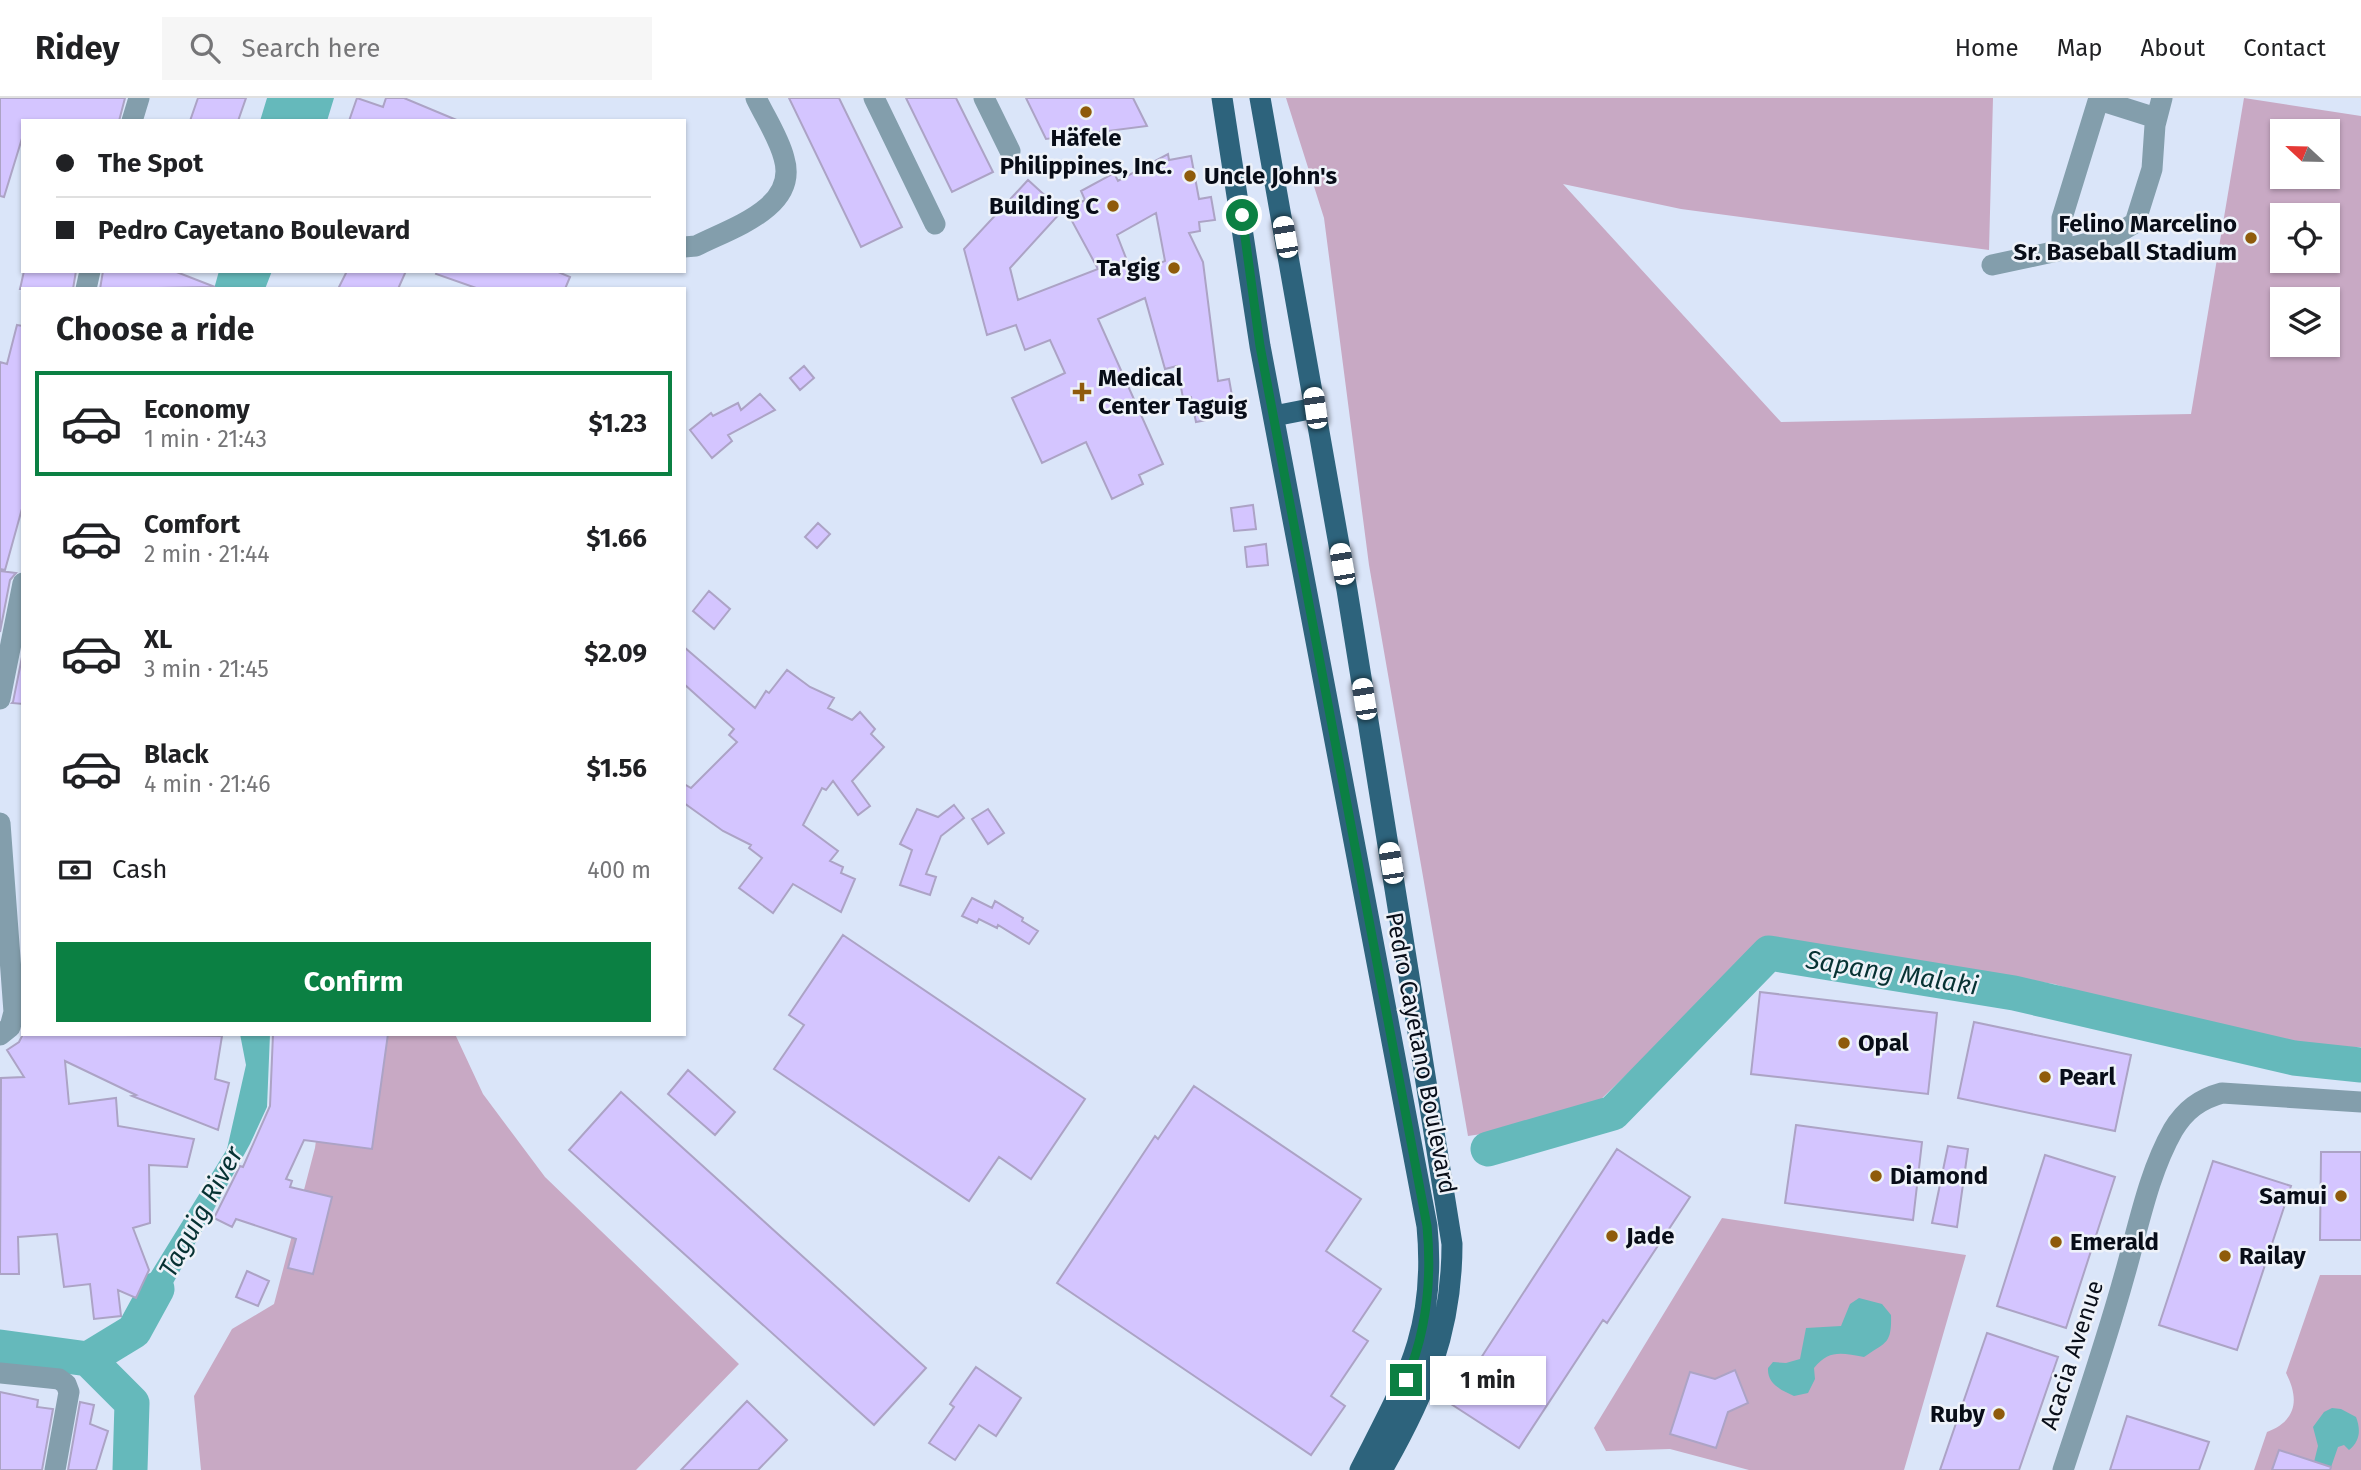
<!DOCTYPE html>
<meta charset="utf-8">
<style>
body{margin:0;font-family:"Fira Sans",sans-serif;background:#f6f6f6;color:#202124;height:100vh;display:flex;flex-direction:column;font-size:26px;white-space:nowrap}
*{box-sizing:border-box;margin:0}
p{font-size:23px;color:#757577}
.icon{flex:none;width:38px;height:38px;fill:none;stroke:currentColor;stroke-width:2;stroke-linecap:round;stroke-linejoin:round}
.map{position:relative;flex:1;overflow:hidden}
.side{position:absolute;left:21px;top:189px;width:665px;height:749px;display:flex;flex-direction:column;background:#fff;border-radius:0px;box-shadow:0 2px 5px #0004}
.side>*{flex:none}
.guide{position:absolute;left:21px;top:21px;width:665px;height:154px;border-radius:0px;box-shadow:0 2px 5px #0004;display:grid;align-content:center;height:154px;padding:0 35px;background:#fff}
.needle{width:46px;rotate:292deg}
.buttons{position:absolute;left:2270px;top:21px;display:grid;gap:14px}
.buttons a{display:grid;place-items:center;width:70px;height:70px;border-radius:0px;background:#fff;box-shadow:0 2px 5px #0004;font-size:35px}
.end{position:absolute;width:32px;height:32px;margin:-16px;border:9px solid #0b8043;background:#fff;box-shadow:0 0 0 4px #fff}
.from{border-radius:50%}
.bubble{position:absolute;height:49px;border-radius:0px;background:#fff;box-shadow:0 2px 5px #0004;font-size:23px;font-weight:700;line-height:49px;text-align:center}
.car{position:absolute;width:21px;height:42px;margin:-21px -10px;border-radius:9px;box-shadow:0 0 5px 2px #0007;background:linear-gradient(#fff 24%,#345 0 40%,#fff 0 76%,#345 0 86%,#fff 0)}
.guide b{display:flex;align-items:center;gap:24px;height:66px;font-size:26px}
.guide b+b{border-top:2px solid #e0e0e0}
.guide i{width:18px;height:18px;background:#202124}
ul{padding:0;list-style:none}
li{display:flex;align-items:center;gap:21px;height:105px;margin:0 14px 10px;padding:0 21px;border:4px solid transparent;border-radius:0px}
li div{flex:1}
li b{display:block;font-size:26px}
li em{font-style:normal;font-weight:700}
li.active{border-color:#0b8043}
li>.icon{width:63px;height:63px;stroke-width:1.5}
h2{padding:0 35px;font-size:32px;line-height:84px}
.pay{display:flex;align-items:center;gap:18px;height:77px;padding:0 35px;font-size:26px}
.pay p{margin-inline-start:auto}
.action{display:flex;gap:14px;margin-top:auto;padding:14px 35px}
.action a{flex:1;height:80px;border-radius:0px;background:#0b8043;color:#fff;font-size:28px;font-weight:700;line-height:80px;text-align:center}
header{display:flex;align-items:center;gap:42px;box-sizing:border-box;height:98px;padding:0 35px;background:#fff;border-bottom:2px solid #e0e0e0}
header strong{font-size:33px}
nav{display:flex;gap:38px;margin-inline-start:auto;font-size:24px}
.search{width:490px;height:63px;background:#f6f6f6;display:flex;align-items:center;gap:18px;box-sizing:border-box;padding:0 24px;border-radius:0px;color:#757577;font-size:26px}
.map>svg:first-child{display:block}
.green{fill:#c8a9c4;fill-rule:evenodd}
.water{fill:#65b9bb}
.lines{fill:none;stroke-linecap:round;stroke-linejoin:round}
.river{stroke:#65b9bb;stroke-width:35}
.building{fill:#d4c5ff;stroke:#aca3c5;stroke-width:2;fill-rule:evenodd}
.minor{stroke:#839eac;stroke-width:21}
.major{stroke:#2d637c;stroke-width:21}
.route{stroke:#0b8043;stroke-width:9}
.poi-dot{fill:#8f5b0b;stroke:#eef2f9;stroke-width:2.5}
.labels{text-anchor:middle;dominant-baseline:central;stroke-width:5;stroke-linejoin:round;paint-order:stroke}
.poi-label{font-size:24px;font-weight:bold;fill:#080d18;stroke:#eef2f9;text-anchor:start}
.street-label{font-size:24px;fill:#080d18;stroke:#eef2f9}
.water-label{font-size:26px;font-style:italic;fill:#073233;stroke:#eef2f9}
</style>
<header>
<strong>Ridey</strong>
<div class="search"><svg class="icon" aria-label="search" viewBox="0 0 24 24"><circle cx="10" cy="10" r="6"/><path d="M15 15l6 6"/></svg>Search here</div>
<nav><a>Home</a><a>Map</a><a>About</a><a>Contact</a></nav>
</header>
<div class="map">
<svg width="2361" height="1372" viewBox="0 0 2361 1372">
<rect width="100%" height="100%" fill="#dae5f9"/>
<!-- green -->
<path class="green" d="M1286,0H1993L1989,152L1681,111L1563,86L1781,324L2191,316L2244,0L2361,18V949L2318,950L2172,922L2054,886L1763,844L1593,1009L1543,1027L1468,1038L1369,467L1324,120ZM2328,33V79H2282V33ZM2282,117H2328V163H2282ZM2328,201V247H2282V201Z
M330,936H455L483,996L545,1079L739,1266L636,1372H201L194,1298L232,1231L274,1206L315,1050Z
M1722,1120L1966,1157L1904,1372H1749L1670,1351L1606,1353L1594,1330Z
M2320,1177H2361V1372H2254L2267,1334C2296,1323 2300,1302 2286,1275Z"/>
<!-- water -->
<path class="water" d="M267,0H334L327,23H260Z
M219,173H272L265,191H214Z
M240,936H270L267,1009L250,1046L145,1236L134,1233L123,1220L227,1051L246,967Z
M1859,1200L1882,1206L1891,1217C1892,1247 1885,1244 1864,1259C1842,1255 1829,1251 1814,1270L1815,1281L1808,1295L1794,1298C1781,1292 1767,1286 1768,1270L1773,1264L1786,1265L1800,1261L1806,1230L1841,1228L1850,1206Z
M2332,1310L2341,1311L2356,1319C2361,1332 2360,1343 2349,1352L2344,1347L2338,1349L2330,1372H2312L2318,1348L2313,1329L2324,1314Z"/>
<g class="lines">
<!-- river -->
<path class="river" d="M1488,1051L1613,1015L1769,855L2014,895L2294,960L2361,967
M0,1249L88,1261
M88,1261L134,1233L157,1191
M88,1261L132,1305L130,1372"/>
</g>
<!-- building -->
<path class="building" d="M0,0H125L119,23H23V37L4,99L0,98Z
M198,0H246L238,23H190Z
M357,0L383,9L386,0H404L459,23H349Z
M789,0H839L902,129L861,149Z
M906,0H956L993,74L952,94Z
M1026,0H1133L1147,28L1046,41Z
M1168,56L1169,62L1191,58L1199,101L1211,99L1215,122L1199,124L1200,133L1189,135L1203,164L1218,283L1229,281L1234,309L1213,314L1212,321L1196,324L1191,299L1183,300L1177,268L1165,271L1145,200L1098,221L1163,366L1139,377L1143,386L1112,401L1086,344L1042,365L1012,300L1065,275L1050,242L1025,252L1016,227L987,237L964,151L1028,82L1062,113L1010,170L1018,202L1098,171L1066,112L1085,102L1081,93L1114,75L1118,83ZM1156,115L1165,163L1133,178L1117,137Z
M24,173H76L73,191H20Z
M103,173H174L215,189L100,191Z
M347,173H406L398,191H338Z
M437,173H556L570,179L565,191H479L436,176Z
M17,227L23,228V407L5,472L0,471V264L7,266Z
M804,268L814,280L800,292L790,280Z
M760,296L775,312L728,337L732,343L712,360L690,332L711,315L713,318L738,305L741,312Z
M1253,407L1256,431L1234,433L1231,410Z
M818,425L830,436L817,450L805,439Z
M1266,446L1268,467L1247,469L1245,449Z
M0,473L16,475L10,482L0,534Z
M709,493L730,511L714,531L693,513Z
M684,549L755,610L766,593L769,595L787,572L810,589L834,600L828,610L852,622L860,614L875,631L871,636L884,649L852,683L870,708L858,717L833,683L826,692L822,690L803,727L838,753L830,763L843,769L841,775L855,781L841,814L793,786L773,815L739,790L762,760L749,750L751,747L723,733L684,705V686L691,690L737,644L729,637L734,631L684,586Z
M23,554V606L12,605L13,604Z
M954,707L964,720L941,738L926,776L936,779L930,797L900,787L912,752L900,746L917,711L938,719Z
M988,711L1004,735L988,746L972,721Z
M972,800L992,810L995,803L1023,820L1022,823L1038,833L1029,846L998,827L997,830L979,821L977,825L962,818Z
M843,837L1085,1001L1031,1081L999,1059L969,1103L774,971L804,927L789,917Z
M1760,894L1937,915L1928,996L1751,976Z
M1974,924L2131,957L2115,1033L1958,1000Z
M23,936L222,938L215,981L229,985L218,1032L132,998L136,997L65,963L69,1006L116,1000L118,1028L194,1041L187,1069L149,1067L150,1125L133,1130L149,1172L136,1200L118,1192L121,1218L94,1221L90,1186L64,1189L57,1136L18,1139L19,1176H0L1,980L24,979L7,952L19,944Z
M273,936H388L372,1051L304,1042L286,1081L292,1083L290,1089L332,1099L313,1176L288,1170L296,1141L236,1121L232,1129L214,1120L240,1068L243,1069L270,1008Z
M688,972L735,1014L715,1037L668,996Z
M1194,988L1361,1101L1326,1153L1381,1191L1353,1233L1368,1243L1331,1298L1345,1308L1311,1357L1057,1185L1155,1038L1158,1041Z
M621,994L926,1270L874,1327L569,1052Z
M1796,1027L1922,1044L1913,1122L1785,1105Z
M1948,1048L1968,1051L1957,1129L1932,1125Z
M1617,1051L1690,1099L1607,1225L1603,1222L1519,1350L1451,1306Z
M2321,1054H2361V1142H2320Z
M2045,1057L2115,1079L2066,1230L1997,1208Z
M2213,1063L2291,1088L2237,1252L2159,1227Z
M247,1173L269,1183L258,1208L236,1199Z
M1987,1235L2058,1259L2019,1372H1940Z
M976,1269L1021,1300L996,1338L979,1327L955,1362L929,1345L954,1309L950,1306Z
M1735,1272L1748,1305L1728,1314L1716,1350L1670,1336L1690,1274L1715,1281Z
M0,1294L38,1302L37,1309L53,1311L42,1372H0Z
M747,1303L787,1342L758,1372H681Z
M80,1304L94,1307L90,1326L108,1333L96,1372H68Z
M2127,1318L2209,1344L2199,1372H2110Z
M2279,1352L2331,1369L2330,1372H2272Z"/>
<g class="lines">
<!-- minor -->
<path class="minor" d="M874,0L935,126
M984,0L1010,53
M2099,2L2156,20
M132,23L139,0
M684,149L696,148C731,130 799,110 784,60C779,40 765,19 756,0
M2062,152L2111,139L2135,125L2152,71L2155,27L2162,0
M1992,167L2062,152V120L2099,0
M86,191L90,173
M0,601L23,485
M0,725L14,914L10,929L0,937
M0,1275L59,1281L66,1286L69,1294L55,1372
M2063,1372C2084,1308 2106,1244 2124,1179C2138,1131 2148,1076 2173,1032C2185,1012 2200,1001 2222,995L2361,1004"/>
<!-- major -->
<path class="major" d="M1222,0L1260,248L1427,1128C1437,1233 1405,1283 1360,1372
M1260,0L1347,492L1452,1146C1452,1234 1425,1297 1382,1372
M1274,318L1315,310"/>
</g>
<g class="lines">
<!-- route -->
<path class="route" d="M1242,117L1260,248L1427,1128C1432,1181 1427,1233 1406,1282"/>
</g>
<!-- markers -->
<g class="poi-dot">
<circle cx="1086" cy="14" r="7"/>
<circle cx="1190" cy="78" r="7"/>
<circle cx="1113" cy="108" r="7"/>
<circle cx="2251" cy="140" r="7"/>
<circle cx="1174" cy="170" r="7"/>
<path d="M1078.5 283.5h7v7h7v7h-7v7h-7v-7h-7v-7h7z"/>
<circle cx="1844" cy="945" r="7"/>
<circle cx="2045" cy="979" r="7"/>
<circle cx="1876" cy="1078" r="7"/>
<circle cx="2341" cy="1098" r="7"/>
<circle cx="1612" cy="1138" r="7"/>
<circle cx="2056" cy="1144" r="7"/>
<circle cx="2225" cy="1158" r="7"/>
<circle cx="1999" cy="1316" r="7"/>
</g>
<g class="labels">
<!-- poi labels -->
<g class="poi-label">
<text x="1086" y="40" text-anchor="middle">Häfele<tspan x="1086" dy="28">Philippines, Inc.</tspan></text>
<text x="1204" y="78">Uncle John's</text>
<text x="1099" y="108" text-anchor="end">Building C</text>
<text x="2237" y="126" text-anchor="end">Felino Marcelino<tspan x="2237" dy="28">Sr. Baseball Stadium</tspan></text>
<text x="1160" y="170" text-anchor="end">Ta'gig</text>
<text x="1098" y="280">Medical<tspan x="1098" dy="28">Center Taguig</tspan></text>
<text x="1858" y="945">Opal</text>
<text x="2059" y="979">Pearl</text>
<text x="1890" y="1078">Diamond</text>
<text x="2327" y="1098" text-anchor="end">Samui</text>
<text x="1626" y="1138">Jade</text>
<text x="2070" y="1144">Emerald</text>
<text x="2239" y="1158">Railay</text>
<text x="1985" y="1316" text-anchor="end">Ruby</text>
</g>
<!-- street labels -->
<g class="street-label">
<text transform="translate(1421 955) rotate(79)">Pedro Cayetano Boulevard</text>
<text transform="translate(2072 1257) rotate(-72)">Acacia Avenue</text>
</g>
<!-- water labels -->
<g class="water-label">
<text transform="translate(1892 875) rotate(9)">Sapang Malaki</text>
<text transform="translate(201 1114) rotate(-61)">Taguig River</text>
</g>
</g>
</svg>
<div class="buttons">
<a><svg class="needle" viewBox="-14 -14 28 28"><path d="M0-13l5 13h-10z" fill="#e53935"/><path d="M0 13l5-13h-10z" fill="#757577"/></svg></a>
<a><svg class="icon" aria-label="locate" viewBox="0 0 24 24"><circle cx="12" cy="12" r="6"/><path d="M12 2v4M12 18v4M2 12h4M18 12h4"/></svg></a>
<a><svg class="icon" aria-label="layers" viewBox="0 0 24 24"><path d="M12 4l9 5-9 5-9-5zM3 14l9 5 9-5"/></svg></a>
</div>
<i class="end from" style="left:1242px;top:117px"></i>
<i class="end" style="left:1406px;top:1282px"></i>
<div class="bubble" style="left:1430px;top:1258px;width:116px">1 min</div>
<i class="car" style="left:1285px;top:139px;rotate:350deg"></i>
<i class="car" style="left:1315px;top:310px;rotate:352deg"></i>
<i class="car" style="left:1342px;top:466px;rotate:350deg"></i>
<i class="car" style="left:1364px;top:601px;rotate:351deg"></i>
<i class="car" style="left:1391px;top:765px;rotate:351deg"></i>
<div class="guide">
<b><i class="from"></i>The Spot</b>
<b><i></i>Pedro Cayetano Boulevard</b>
</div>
<section class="side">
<h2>Choose a ride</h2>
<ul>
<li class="active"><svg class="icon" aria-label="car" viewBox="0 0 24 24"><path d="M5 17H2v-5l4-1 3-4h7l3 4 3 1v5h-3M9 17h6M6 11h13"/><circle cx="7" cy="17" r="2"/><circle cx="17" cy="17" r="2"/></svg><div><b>Economy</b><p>1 min · 21:43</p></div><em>$1.23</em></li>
<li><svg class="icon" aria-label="car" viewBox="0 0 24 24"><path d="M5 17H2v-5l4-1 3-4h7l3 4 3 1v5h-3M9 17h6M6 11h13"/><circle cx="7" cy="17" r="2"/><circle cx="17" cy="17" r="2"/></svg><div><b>Comfort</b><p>2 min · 21:44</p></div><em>$1.66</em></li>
<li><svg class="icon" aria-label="car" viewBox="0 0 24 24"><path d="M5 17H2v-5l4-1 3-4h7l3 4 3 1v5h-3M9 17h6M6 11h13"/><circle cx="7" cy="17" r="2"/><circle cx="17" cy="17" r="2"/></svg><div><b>XL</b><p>3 min · 21:45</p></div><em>$2.09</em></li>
<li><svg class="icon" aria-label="car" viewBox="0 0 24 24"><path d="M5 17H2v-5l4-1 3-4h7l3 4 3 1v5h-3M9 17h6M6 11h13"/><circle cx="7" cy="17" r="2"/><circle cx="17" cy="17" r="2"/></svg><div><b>Black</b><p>4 min · 21:46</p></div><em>$1.56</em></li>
</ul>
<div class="pay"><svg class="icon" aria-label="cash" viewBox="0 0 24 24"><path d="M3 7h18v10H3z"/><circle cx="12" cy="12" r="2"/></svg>Cash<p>400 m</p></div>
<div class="action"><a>Confirm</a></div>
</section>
</div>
